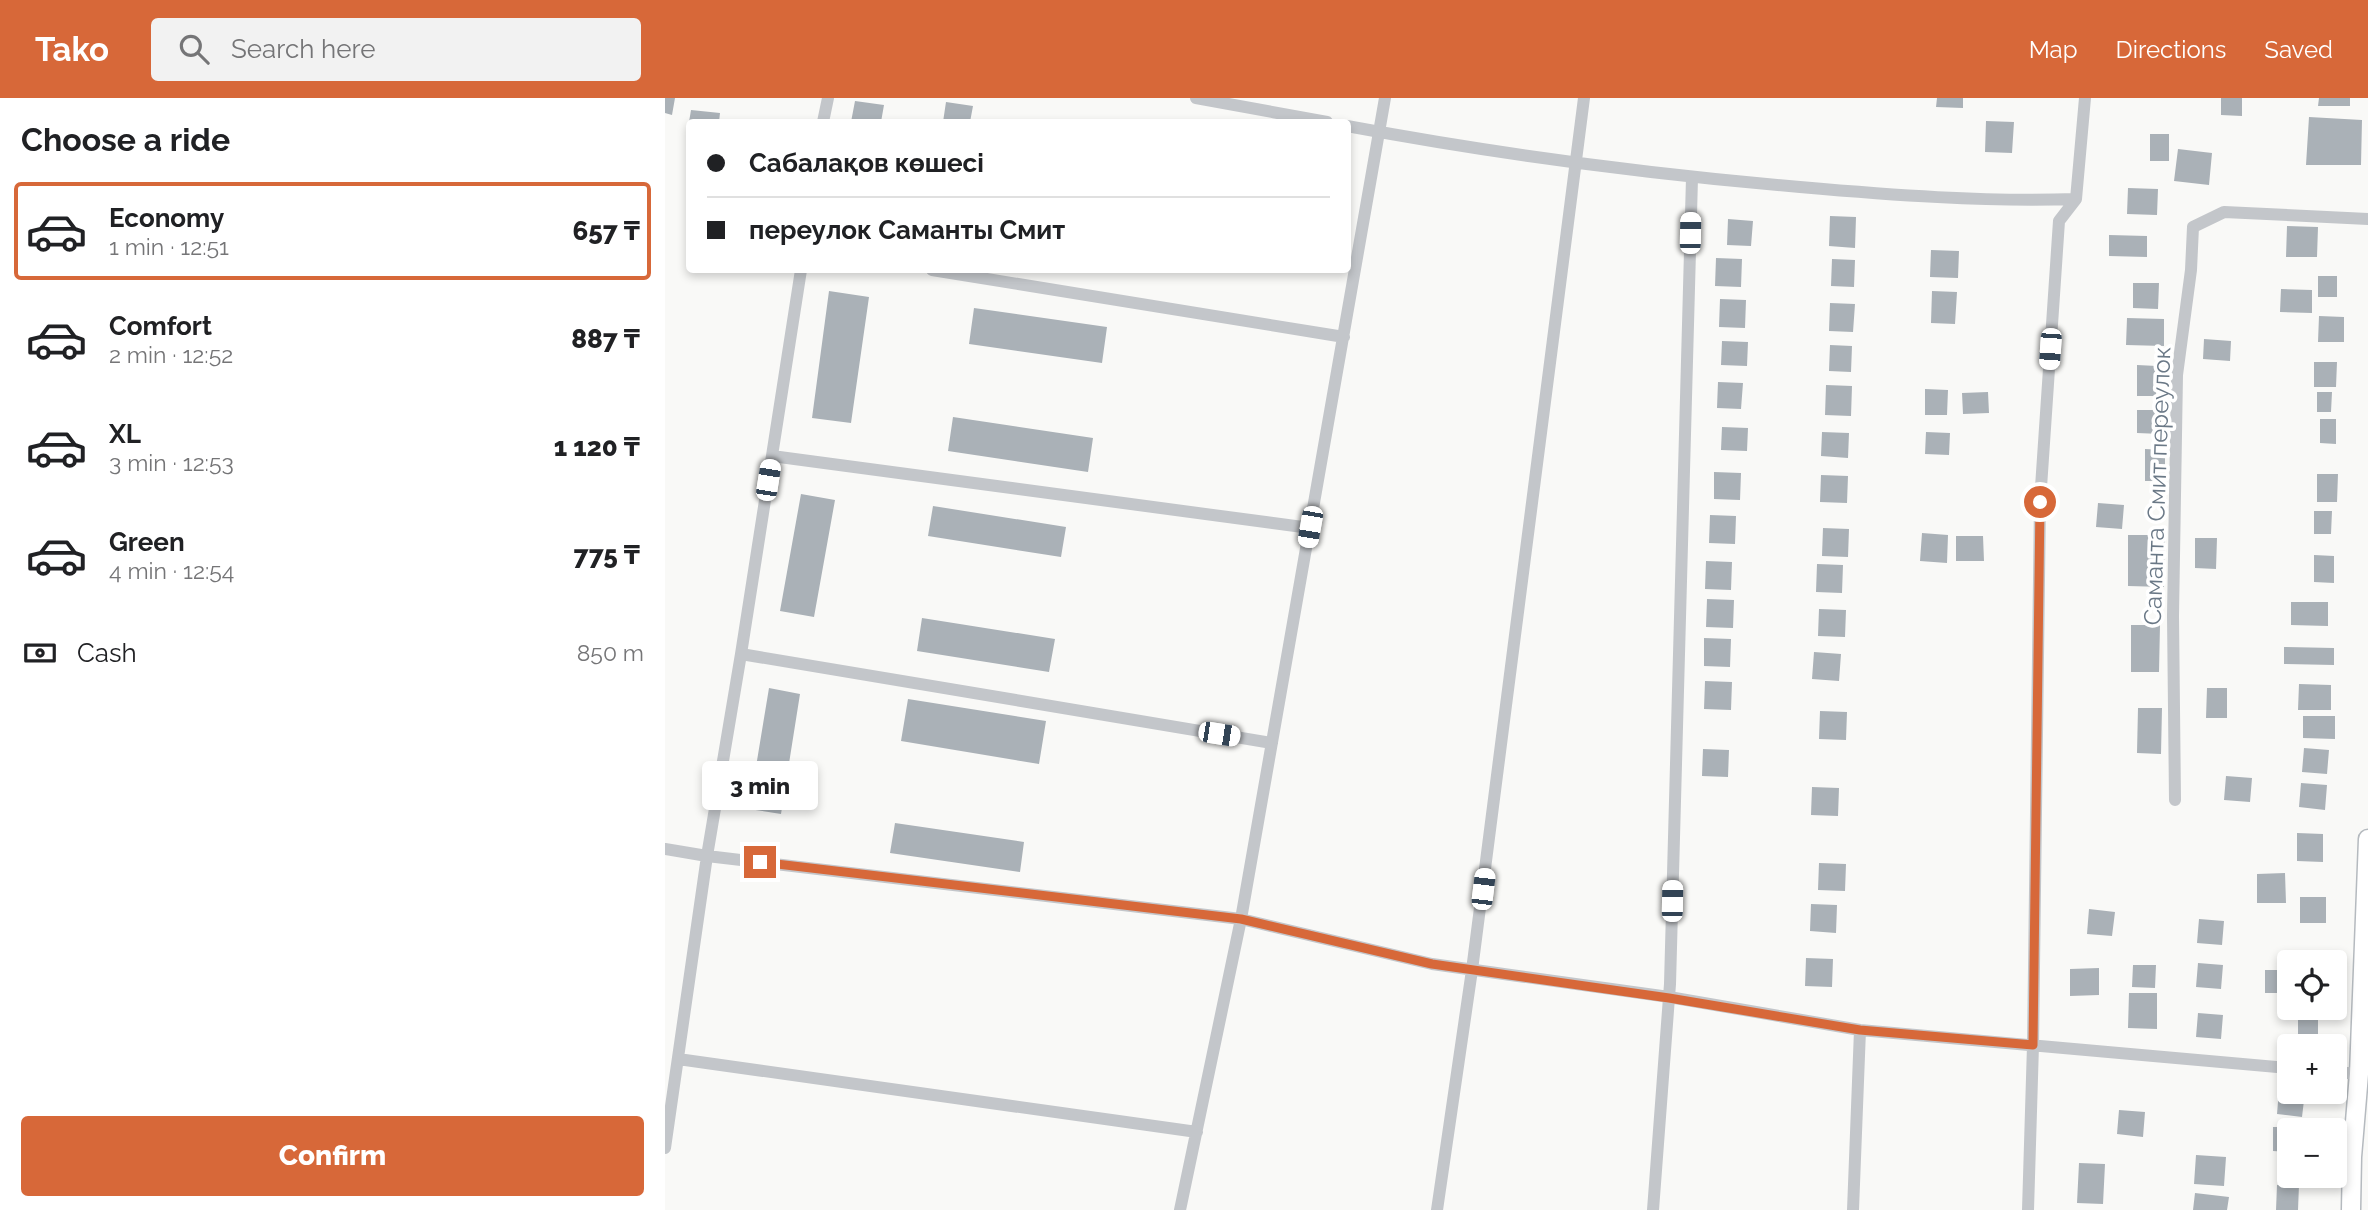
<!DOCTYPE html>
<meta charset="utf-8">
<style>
body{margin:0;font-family:Raleway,sans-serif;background:#f2f2f2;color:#202124;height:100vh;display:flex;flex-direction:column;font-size:26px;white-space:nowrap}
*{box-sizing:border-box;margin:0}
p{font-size:23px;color:#757577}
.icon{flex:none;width:38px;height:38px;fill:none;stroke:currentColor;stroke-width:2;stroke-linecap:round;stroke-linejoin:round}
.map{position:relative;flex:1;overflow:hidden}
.details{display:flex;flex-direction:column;background:#fff;width:665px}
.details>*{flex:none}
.banner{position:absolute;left:21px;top:21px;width:665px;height:154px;border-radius:7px;box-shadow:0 4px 10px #0003;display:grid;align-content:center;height:154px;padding:0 21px;background:#fff}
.fabs{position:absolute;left:1612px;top:852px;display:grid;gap:14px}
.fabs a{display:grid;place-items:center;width:70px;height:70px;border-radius:7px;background:#fff;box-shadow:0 4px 10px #0003;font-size:35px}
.end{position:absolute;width:32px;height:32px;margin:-16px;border:9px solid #d76839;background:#fff;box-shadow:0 0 0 4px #fff}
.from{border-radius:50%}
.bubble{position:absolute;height:49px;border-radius:7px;background:#fff;box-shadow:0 4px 10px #0003;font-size:23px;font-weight:800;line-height:49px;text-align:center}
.car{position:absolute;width:21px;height:42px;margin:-21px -10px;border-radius:9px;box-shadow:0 0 5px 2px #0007;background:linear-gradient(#fff 24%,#345 0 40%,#fff 0 76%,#345 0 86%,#fff 0)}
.banner b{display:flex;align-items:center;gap:24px;height:66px;font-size:26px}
.banner b+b{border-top:2px solid #e0e0e0}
.banner i{width:18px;height:18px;background:#202124}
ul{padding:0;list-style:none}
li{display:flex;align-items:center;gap:21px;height:98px;margin:0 14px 10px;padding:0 7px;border:4px solid transparent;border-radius:7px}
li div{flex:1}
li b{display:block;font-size:26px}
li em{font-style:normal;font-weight:800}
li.on{border-color:#d76839}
li>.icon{width:63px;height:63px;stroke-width:1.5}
h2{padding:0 21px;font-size:32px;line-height:84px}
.pay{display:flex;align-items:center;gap:18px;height:77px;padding:0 21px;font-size:26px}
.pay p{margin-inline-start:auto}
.button{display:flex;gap:14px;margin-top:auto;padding:14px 21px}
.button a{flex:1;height:80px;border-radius:7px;background:#d76839;color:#fff;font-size:28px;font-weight:800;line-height:80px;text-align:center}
header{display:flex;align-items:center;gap:42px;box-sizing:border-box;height:98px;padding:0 35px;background:#d76839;color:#fff}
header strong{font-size:33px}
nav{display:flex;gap:38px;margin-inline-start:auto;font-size:24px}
.search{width:490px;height:63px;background:#f2f2f2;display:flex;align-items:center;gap:18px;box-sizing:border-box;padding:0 24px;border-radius:7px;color:#757577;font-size:26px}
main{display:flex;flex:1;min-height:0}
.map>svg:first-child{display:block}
.building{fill:#aab1b7}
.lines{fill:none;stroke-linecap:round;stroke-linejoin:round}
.secondary-casing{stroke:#b5babf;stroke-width:21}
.minor{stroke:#c3c6ca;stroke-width:12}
.secondary{stroke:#fff;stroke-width:18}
.route{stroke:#d76839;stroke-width:9}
.labels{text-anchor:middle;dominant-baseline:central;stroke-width:7;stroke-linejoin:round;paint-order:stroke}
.street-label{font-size:24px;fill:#6a7886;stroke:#fff}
</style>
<header>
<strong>Tako</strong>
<div class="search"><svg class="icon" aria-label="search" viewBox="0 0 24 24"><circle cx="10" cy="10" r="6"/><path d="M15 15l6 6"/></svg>Search here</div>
<nav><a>Map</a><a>Directions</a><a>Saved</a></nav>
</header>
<main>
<section class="details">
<h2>Choose a ride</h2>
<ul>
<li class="on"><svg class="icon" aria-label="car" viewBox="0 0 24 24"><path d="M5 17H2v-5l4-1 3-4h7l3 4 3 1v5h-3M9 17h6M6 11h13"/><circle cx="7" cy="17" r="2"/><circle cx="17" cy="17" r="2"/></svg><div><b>Economy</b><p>1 min · 12:51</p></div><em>657 ₸</em></li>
<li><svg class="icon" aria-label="car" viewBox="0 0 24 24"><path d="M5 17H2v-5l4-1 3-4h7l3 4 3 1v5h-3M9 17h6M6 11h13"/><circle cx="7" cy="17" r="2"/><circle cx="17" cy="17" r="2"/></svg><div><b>Comfort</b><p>2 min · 12:52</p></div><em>887 ₸</em></li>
<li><svg class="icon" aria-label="car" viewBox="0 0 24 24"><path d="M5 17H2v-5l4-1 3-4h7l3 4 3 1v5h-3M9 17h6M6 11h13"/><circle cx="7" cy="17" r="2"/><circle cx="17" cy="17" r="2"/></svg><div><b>XL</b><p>3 min · 12:53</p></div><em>1 120 ₸</em></li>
<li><svg class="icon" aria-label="car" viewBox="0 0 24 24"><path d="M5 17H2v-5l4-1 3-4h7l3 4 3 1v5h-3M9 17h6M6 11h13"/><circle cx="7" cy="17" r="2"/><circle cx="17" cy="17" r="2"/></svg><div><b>Green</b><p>4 min · 12:54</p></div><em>775 ₸</em></li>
</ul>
<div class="pay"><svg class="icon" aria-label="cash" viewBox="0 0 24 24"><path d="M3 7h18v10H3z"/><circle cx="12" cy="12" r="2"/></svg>Cash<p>850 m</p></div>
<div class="button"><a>Confirm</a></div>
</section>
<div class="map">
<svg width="1703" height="1112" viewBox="0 0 1703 1112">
<rect width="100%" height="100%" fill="#f9f9f7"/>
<!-- building -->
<path class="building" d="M0,0H10L7,17L0,15Z
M1272,0H1298V10L1271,9Z
M1556,0H1577V18L1556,17Z
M1654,0H1685V8H1653Z
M190,3L219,7L216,24H186Z
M281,4L308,8L305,24H278Z
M26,12L55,15L54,24H24Z
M1644,19L1697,22L1696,67H1641Z
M1321,23L1349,24L1347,55L1320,54Z
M1485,36H1504V63H1485Z
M1513,51L1547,55L1544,87L1509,83Z
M1463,90L1493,91L1492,117L1462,116Z
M1165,118L1191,119L1190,150L1164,148Z
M1063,121L1088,123L1086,148L1062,147Z
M1622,128L1653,129L1652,159H1621Z
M1444,137L1482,138V159L1444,158Z
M1266,152L1294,153L1293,180L1265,179Z
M1051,160L1077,161L1076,189L1050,188Z
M1167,161L1190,162L1189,189L1166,188Z
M1653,178H1672V199H1653Z
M1468,185H1494L1493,211L1468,210Z
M1616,191L1647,192V215L1615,214Z
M164,193L204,199L186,325L147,320Z
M1267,193L1292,194L1290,226L1266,225Z
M1055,201L1081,202L1080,230L1054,229Z
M1165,205L1190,206L1188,234L1164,233Z
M309,210L442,229L437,265L304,246Z
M1654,218L1679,219V244H1653Z
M1462,220L1499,221V248L1461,247Z
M1539,241L1566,243L1565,263L1538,261Z
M1057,243L1083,244L1082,268L1056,267Z
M1165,247L1187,248L1186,274L1164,273Z
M1649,264H1672L1671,289H1649Z
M1472,267L1492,268L1491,298H1472Z
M1053,284L1078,285L1076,311L1052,310Z
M1161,287L1187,288L1186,318L1160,317Z
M1260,291L1283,292L1282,317H1260Z
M1323,294L1324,315L1298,316L1297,295Z
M1652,294H1667L1666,314H1652Z
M1472,312H1496V336L1472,335Z
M288,319L428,340L423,374L283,353Z
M1655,321H1671V346L1655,345Z
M1057,329L1083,330L1082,353L1056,352Z
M1157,334L1184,335L1183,360L1156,358Z
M1261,334L1285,335L1284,357L1260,356Z
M1480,351L1500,352V383H1480Z
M1049,374L1076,375L1075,402L1049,401Z
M1652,376H1673L1672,404H1652Z
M1156,377L1183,378L1182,405L1155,404Z
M136,396L170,402L149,519L115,513Z
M1433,405L1459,407L1457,431L1431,429Z
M268,408L401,429L396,459L263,438Z
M1649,413H1667L1666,436H1649Z
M1045,417L1071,418L1070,446L1044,445Z
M1158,430L1184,431L1183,459L1157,458Z
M1257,435L1283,437L1282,465L1255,463Z
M1463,437H1500L1499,489L1463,488Z
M1291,438H1318L1319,463H1291Z
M1530,440H1552L1551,471L1530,470Z
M1649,457L1669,458V485L1649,484Z
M1041,463L1067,464L1066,492L1040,491Z
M1152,466L1178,467L1177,495L1151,494Z
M1042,501L1069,502L1068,530L1041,529Z
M1626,504H1663V528L1626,527Z
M1154,511L1181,512L1180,539L1153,538Z
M257,520L390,541L384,574L252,553Z
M1466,527H1495L1494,574H1466Z
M1039,540L1066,541L1065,569L1039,568Z
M1619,549L1669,550V567L1619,566Z
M1149,554L1176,556L1174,583L1147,581Z
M1040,583L1067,584L1066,612L1039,611Z
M1634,586L1666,587V612H1633Z
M104,590L135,596L116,716L84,711Z
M1542,590H1562V620H1541Z
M243,601L381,623L374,666L236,643Z
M1473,610H1497L1496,656L1472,655Z
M1155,613L1182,614L1181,642L1154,641Z
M1638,618H1670V641L1638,640Z
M1639,650L1664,652L1662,676L1637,674Z
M1038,651L1064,652L1063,679L1037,678Z
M1561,678L1587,680L1585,704L1559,702Z
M1636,685L1662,687L1660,712L1634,709Z
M1147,689L1174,690L1173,718L1146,717Z
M230,725L359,744L355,774L225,755Z
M1632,735L1658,736V764L1632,763Z
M1154,765L1181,766L1180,793L1153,792Z
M1620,775L1621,805H1592V776Z
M1635,799H1661V825H1635Z
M1146,806L1172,807L1171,835L1145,833Z
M1424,811L1450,814L1447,838L1422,836Z
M1534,821L1559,823L1557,847L1532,845Z
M1141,860L1168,861L1167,889L1140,888Z
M1533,865L1558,867L1556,891L1531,889Z
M1468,867H1491L1490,890L1467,889Z
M1434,870V897L1405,898V871Z
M1600,872H1623V895H1600Z
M1464,895H1492V931L1463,930Z
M1533,915L1558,917L1556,941L1531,939Z
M1633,917H1653V941H1633Z
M1614,992L1640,994L1637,1019L1612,1016Z
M1454,1012L1480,1014L1478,1039L1452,1036Z
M1608,1029H1633V1032H1624V1054L1608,1053Z
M1531,1057L1561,1059L1559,1088L1529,1086Z
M1414,1065L1440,1066L1438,1106L1412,1105Z
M1612,1087H1634L1633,1112H1611Z
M1530,1095L1564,1099L1562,1112H1528Z"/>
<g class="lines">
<!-- secondary casing -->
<g class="secondary-casing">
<path id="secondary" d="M1686,1112L1687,1059L1694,976L1703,741"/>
</g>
<!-- minor -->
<path class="minor" d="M531,0L662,24
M158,24L163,0
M682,28C832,56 983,76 1135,89C1226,97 1319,104 1411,101
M267,172L679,239
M107,358L645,430
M76,556L607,645
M1510,702L1508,518L1512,277L1526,172L1528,129L1559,114L1703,121
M0,751L42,758L576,821L767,866L1004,899L1195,932L1624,970
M13,961L532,1034
M1670,974L1694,976
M0,1050L42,758L76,556L136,172
M515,1112L576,821L720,0
M772,1112L807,872L919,0
M988,1112L1005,886L1027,80
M1188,1112L1195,932
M1363,1112L1368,947L1375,404L1394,123L1411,101L1420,0"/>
<!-- secondary -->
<use href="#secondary" class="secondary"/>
</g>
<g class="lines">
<!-- route -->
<path class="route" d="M95,764L576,821L767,866L1004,900L1195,932L1368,947L1375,404"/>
</g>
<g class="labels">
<!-- street labels -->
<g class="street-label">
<text transform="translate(1492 388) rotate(-88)">Саманта Смит переулок</text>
</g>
</g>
</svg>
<div class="fabs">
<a><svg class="icon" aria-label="locate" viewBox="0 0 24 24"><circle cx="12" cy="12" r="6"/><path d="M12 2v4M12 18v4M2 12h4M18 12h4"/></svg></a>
<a>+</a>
<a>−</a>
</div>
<i class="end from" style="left:1375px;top:404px"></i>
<i class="end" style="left:95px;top:764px"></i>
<div class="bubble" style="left:37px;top:663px;width:116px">3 min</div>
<i class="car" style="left:1025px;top:135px;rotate:1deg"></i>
<i class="car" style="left:1385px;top:251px;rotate:184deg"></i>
<i class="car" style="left:103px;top:382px;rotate:9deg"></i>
<i class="car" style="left:645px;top:429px;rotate:190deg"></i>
<i class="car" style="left:554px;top:636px;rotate:99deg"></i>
<i class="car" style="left:818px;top:791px;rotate:7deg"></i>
<i class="car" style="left:1007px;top:803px;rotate:1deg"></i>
<div class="banner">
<b><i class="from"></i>Сабалақов көшесі</b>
<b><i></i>переулок Саманты Смит</b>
</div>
</div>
</main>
